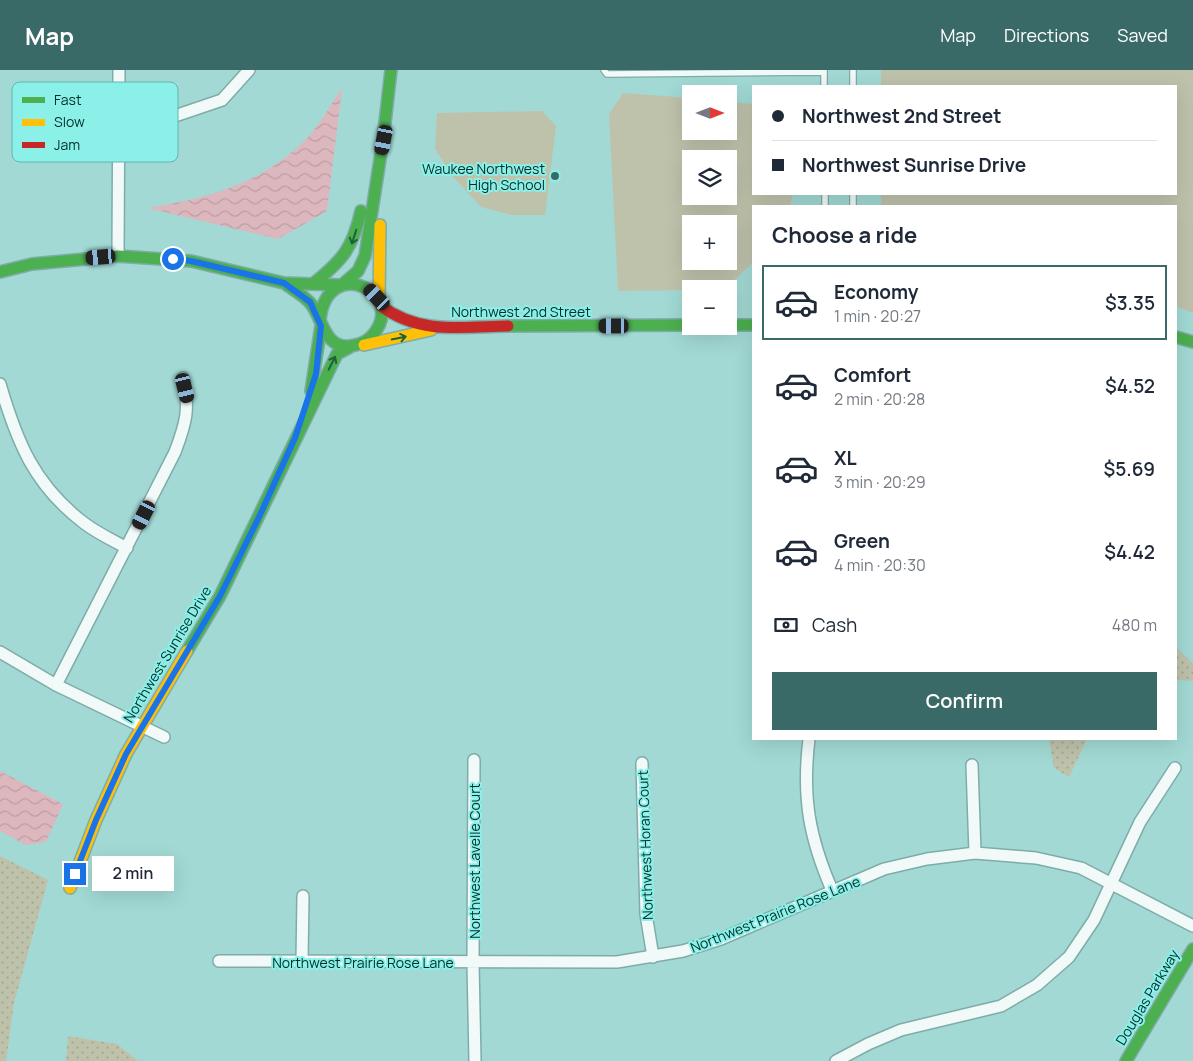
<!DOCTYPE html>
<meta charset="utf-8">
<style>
body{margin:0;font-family:Manrope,sans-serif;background:#f2f2f3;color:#1f2937;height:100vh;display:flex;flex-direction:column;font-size:19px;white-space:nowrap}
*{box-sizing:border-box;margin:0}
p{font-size:16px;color:#747a83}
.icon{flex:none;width:28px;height:28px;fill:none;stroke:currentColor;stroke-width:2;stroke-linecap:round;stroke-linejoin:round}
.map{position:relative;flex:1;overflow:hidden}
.side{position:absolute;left:752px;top:135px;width:425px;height:535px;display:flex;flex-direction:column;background:#fff;border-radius:0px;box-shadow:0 5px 20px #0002}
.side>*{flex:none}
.hud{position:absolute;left:752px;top:15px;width:425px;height:110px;border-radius:0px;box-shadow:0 5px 20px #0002;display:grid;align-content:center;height:110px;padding:0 20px;background:#fff}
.needle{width:32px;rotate:90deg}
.controls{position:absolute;left:682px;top:15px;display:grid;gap:10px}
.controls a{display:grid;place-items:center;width:55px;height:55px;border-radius:0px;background:#fff;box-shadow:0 5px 20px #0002;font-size:25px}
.end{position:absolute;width:22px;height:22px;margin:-11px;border:6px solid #1a73e8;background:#fff;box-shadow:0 0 0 2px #fff}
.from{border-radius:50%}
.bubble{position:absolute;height:35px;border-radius:0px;background:#fff;box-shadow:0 5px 20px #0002;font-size:16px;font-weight:600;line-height:35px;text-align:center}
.car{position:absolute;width:15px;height:30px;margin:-15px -8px;border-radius:6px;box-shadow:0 0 4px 1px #0007;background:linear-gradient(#222 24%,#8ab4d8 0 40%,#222 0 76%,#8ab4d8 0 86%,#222 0)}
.hud b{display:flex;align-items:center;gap:18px;height:48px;font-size:19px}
.hud b+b{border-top:1px solid #e0e1e3}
.hud i{width:12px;height:12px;background:#1f2937}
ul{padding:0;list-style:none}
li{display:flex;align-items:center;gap:15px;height:75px;margin:0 10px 8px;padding:0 10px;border:2px solid transparent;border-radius:0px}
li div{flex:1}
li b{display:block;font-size:19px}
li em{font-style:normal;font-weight:600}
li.active{border-color:#396a67}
li>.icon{width:45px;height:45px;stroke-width:1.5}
h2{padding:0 20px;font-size:22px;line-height:60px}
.pay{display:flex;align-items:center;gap:12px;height:55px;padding:0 20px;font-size:19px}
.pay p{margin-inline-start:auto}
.cta{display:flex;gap:10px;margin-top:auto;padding:10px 20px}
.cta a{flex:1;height:58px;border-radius:0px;background:#396a67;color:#fff;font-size:20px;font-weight:600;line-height:58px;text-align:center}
header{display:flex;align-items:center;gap:30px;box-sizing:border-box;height:70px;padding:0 25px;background:#396a67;color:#fff}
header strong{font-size:24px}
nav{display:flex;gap:28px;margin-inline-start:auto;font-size:18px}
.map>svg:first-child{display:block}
.grass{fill:#bec2ab;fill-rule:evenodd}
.park{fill:url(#park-dots)}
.water{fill:url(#water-waves)}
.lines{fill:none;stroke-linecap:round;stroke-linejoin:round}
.lane-casing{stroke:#7faca8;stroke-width:8}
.street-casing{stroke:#7faca8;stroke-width:14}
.fast-casing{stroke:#7faca8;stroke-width:14}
.slow-casing{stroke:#7faca8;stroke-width:14}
.jam-casing{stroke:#7faca8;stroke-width:14}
.lane{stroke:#f1f9f9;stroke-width:5.5}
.street{stroke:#f1f9f9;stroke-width:11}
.fast{stroke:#4caf50;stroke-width:11}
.slow{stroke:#ffc107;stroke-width:11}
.jam{stroke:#c62828;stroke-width:11}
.oneway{stroke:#1e623a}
.route{stroke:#1a73e8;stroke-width:6}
.poi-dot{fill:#396a67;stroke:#8bf0e8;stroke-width:2}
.labels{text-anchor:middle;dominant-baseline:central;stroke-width:4;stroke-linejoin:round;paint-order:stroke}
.poi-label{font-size:14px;fill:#002f2c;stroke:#8bf0e8;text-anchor:end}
.street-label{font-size:14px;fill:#002f2c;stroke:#8bf0e8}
.key{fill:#8bf0e8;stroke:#61b6b0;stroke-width:1}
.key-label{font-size:14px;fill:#002f2c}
</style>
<header>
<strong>Map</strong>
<nav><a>Map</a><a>Directions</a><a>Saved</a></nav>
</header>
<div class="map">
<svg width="1193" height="991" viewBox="0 0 1193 991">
<defs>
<pattern id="park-dots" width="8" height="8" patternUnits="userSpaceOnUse" patternTransform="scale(1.25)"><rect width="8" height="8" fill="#bec2ab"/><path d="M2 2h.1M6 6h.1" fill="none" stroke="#a2a793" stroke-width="1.8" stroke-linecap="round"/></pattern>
<pattern id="water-waves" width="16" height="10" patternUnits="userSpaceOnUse" patternTransform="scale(1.25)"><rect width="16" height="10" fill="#ddb7be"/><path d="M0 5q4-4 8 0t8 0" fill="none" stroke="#bc9ea3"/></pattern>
</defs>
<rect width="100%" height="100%" fill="#a2d9d4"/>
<!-- grass -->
<path class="grass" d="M881,0H1193V243L1176,236V136H881V124H1176V16H881Z
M623,23L691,28V61H729V32L754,34V124H793L790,136H754V192L734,210L690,220L618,221L609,44ZM691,89H729V126H691ZM691,154H729V191H691Z
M542,41L556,56L545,145H512L481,137L455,109L435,79L437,43Z"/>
<!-- park -->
<path class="park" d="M1176,577L1193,594V611L1176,610Z
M1049,669H1087L1069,707L1054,698Z
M0,786L48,810L14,933L6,991H0Z
M68,966L117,974L138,991H66Z"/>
<!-- water -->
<path class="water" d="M342,18L327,141L278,169L147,138C206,128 260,115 304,71C319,57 330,35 342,18Z
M0,701L63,734L46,772L26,775L0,761Z"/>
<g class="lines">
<!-- lane casing -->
<g class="lane-casing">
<path id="lane" d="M604,0L607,4L824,2
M824,0V16
M853,0V16
M825,124V136
M853,124V136"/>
</g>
<!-- street casing -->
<g class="street-casing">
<path id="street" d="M119,51L163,50L222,30L249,0
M118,186L119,0
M0,314C17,372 34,415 84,453C97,463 112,470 127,478
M0,582L56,615L164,667
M56,615L175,382C186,353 190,339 183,308
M809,669C802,727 809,767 832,820
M474,690L473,893L475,991
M642,693L646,844L653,887
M972,695L975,783
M219,891L617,892L683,881L721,869L884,799L927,789L975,783L1036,788L1081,798L1193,856
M302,891L303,826
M836,991L868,974L901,960L1001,936L1037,915L1069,887L1094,850L1140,752L1175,698"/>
</g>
<!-- fast casing -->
<g class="fast-casing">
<path id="fast" d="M0,202L32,194L118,186L191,191L284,213L339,215
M284,213C293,220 304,225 311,234C323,250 325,279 350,276C358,275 365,273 371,267C411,224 327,182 320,250
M314,213C343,190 353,177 361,141
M343,214L358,201L365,186L383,70L391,0
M729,255H754
M508,256L691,255
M1176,267L1193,272
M311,321L321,256
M187,581L220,526L337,284L350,277
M1126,991L1193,879"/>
</g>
<!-- slow casing -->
<g class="slow-casing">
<path id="slow" d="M379,232L380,155
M364,275L431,260
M70,818L96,750L126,684L187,581"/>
</g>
<!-- jam casing -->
<g class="jam-casing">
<path id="jam" d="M381,236C420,265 463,257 508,256"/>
</g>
<!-- lane -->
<use href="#lane" class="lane"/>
<!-- street -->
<use href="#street" class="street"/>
<!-- fast -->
<use href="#fast" class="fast"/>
<!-- slow -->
<use href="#slow" class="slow"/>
<!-- jam -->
<use href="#jam" class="jam"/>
</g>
<!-- one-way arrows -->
<defs><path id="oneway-shaft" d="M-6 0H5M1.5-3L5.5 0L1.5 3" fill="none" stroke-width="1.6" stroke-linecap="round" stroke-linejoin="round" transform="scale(1.25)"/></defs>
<g class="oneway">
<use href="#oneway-shaft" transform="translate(354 167) rotate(108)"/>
<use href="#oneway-shaft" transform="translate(399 268) rotate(-11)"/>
<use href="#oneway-shaft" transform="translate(332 293) rotate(-63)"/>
</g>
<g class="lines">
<!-- route -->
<path class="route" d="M75,804L96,750L126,684L220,526L259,447L295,368L316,304L321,256L310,232L284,213L191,191L173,189"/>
</g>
<!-- markers -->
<circle class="poi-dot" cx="555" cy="106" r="5"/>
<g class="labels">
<!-- poi labels -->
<g class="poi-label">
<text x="545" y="98">Waukee Northwest<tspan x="545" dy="16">High School</tspan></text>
</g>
<!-- street labels -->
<g class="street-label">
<text x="521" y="241">Northwest 2nd Street</text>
<text transform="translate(167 584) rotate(-59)">Northwest Sunrise Drive</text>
<text transform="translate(645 775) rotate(-92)">Northwest Horan Court</text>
<text transform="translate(474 791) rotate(-90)">Northwest Lavelle Court</text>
<text transform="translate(775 844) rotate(-22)">Northwest Prairie Rose Lane</text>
<text x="363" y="892">Northwest Prairie Rose Lane</text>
<text transform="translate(1147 927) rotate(-59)">Douglas Parkway</text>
</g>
</g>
<!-- legend -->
<rect x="12" y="12" width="166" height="80" rx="8" class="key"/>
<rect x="22" y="27" width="23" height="6" fill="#4caf50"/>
<rect x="22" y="49" width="23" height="7" fill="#ffc107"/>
<rect x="22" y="72" width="23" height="6" fill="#c62828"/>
<g class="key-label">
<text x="54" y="35">Fast</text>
<text x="54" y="57">Slow</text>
<text x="54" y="80">Jam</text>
</g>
</svg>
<div class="controls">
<a><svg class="needle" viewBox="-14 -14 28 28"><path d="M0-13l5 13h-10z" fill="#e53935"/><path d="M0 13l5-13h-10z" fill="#747a83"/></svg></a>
<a><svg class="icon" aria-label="layers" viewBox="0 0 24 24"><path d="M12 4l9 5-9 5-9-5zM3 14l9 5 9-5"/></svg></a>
<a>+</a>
<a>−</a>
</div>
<i class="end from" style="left:173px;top:189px"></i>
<i class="end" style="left:75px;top:804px"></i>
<div class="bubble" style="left:92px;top:786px;width:82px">2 min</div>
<i class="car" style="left:384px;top:70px;rotate:191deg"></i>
<i class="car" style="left:101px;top:187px;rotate:265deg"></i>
<i class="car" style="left:377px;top:227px;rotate:316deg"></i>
<i class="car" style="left:614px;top:256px;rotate:270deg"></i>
<i class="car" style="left:185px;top:318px;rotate:166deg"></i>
<i class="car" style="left:144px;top:445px;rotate:207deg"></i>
<div class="hud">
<b><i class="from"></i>Northwest 2nd Street</b>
<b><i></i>Northwest Sunrise Drive</b>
</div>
<section class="side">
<h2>Choose a ride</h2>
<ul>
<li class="active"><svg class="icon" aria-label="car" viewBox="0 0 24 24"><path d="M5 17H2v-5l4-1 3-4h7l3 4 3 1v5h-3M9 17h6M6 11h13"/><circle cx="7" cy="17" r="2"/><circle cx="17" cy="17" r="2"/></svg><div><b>Economy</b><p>1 min · 20:27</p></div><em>$3.35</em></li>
<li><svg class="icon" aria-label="car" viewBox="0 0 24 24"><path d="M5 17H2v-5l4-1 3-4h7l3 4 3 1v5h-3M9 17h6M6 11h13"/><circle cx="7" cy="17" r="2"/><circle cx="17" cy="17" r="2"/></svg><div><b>Comfort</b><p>2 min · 20:28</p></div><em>$4.52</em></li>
<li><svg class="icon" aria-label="car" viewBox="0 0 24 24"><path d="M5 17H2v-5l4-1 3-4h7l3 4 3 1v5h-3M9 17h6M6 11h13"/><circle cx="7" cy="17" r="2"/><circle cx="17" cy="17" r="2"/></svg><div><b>XL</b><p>3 min · 20:29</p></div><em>$5.69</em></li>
<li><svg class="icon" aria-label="car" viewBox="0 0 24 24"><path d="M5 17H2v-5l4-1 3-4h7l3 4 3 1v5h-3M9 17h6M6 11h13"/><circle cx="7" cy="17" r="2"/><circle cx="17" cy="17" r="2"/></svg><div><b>Green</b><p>4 min · 20:30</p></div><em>$4.42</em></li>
</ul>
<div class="pay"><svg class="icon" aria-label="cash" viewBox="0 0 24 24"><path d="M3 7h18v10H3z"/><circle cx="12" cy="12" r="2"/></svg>Cash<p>480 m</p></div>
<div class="cta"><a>Confirm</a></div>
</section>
</div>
